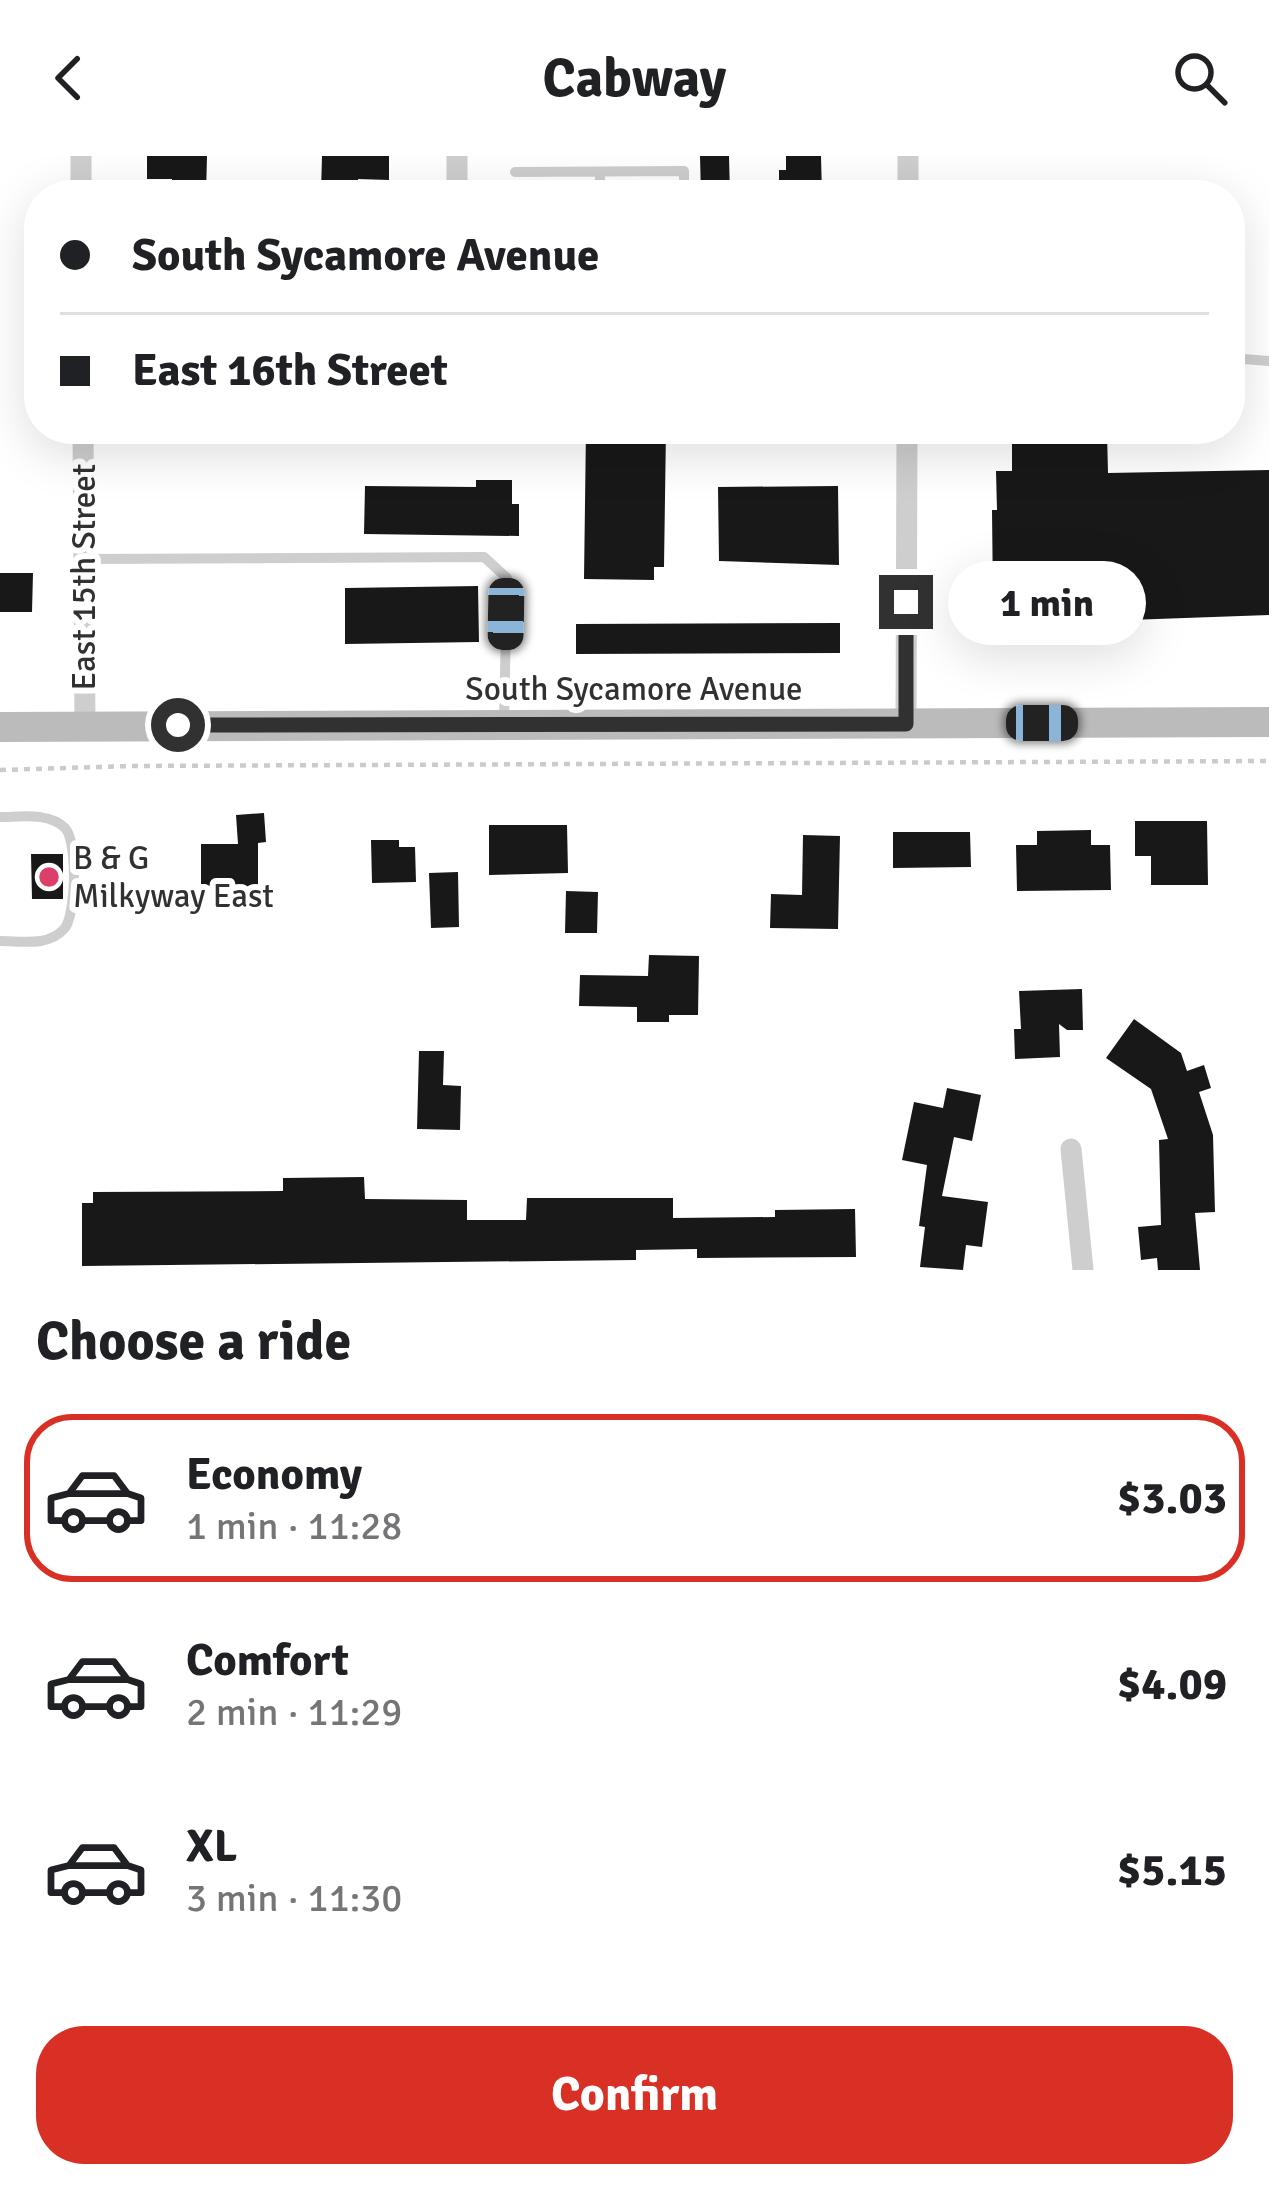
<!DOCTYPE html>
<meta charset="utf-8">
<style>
body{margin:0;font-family:Signika,sans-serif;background:#f6f6f6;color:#202124;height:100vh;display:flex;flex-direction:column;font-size:45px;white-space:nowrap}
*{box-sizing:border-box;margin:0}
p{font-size:39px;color:#757577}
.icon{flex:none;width:66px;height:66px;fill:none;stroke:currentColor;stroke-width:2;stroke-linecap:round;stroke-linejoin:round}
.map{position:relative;height:1114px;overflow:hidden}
.drawer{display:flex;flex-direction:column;background:#fff;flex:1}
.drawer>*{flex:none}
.guide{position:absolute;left:24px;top:24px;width:1221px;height:264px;border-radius:48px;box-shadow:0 12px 48px #0002;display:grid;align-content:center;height:264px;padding:0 36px;background:#fff}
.end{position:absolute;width:54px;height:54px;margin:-27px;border:15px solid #313131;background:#fff;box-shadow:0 0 0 6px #fff}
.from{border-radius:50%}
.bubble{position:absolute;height:84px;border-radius:42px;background:#fff;box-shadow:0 12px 48px #0002;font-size:39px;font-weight:800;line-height:84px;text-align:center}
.car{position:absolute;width:36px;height:72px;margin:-36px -18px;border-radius:15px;box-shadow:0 0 9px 3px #0007;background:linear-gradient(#222 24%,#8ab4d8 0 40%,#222 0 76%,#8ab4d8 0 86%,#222 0)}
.guide b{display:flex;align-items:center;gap:42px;height:114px;font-size:45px}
.guide b+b{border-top:3px solid #e0e0e0}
.guide i{width:30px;height:30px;background:#202124}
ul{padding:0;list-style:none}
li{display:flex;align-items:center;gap:36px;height:168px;margin:0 24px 18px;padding:0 12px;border:6px solid transparent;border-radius:48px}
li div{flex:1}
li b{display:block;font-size:45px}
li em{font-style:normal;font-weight:800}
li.current{border-color:#d93025}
li>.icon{width:108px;height:108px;stroke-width:1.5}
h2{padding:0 36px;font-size:54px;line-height:144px}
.primary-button{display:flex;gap:24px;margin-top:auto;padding:24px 36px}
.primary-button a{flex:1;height:138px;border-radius:48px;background:#d93025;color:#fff;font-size:48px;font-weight:800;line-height:138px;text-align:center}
header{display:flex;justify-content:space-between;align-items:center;height:156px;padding:0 36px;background:#fff;font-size:54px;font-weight:800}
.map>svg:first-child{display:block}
.building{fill:#181818}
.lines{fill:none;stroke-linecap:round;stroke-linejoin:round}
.path{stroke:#cbcbcb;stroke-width:4.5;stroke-dasharray:6 6;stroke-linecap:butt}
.service{stroke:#cecece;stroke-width:10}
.minor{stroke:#cecece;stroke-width:21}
.secondary{stroke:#bbb;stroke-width:30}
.route{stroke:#313131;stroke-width:15}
.poi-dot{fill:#dd3f6b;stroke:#fff;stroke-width:4.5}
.labels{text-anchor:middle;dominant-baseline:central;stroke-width:12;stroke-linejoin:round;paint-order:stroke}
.street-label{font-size:33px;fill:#313131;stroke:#fff}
.poi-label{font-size:33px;fill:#313131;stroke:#fff;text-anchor:start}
</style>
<header><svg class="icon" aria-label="back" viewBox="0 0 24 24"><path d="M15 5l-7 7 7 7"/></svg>Cabway<svg class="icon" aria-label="search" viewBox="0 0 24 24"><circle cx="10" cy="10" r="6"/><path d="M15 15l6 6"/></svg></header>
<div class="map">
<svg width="1269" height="1114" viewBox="0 0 1269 1114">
<rect width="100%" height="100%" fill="#fff"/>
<!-- building -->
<path class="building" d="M147,0H207L206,39H172V23H147Z
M322,0H389V24L358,23V37L321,36Z
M700,0H729L730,39H701Z
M786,0H821L822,39H779V14H786Z
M586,273H666L664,411H654V424L584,423Z
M1107,277L1108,317L1269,314V459L1014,468V444L993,445L992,354H997L996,315H1012V278Z
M476,324H512V348H519V380L364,378L365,330L476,331Z
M838,330L839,409L719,405L718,331Z
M0,417H33L32,456H0Z
M478,430L479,486L345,488V432Z
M840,467V497L576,498V468Z
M264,657L266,686L258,687V738H237V729L201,730V688H238L236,659Z
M1135,665H1207L1208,729H1151V700H1135Z
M489,669H567L568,717L489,719Z
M1091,674V689H1110L1111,734L1017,735L1016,689H1037V675Z
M893,676H970L971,711L893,712Z
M803,679L840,680L838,773L770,772L771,738L802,739Z
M371,684H399V691H415L416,726L372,727Z
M31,698H63V743H32Z
M458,716L459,771L431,772L429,717Z
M566,735L598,736L597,777H565Z
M649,799L699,800L698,859H669V866H637V851L579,850L580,819L648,820Z
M1082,833L1083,874H1067L1059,868L1060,901L1015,903L1014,873H1021L1019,835Z
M1134,863L1181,897L1187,915L1204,909L1211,932L1199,936L1213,979L1215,1056L1195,1057L1200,1114H1158L1157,1102L1141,1104L1138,1071L1161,1069L1159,984L1168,983L1151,933L1106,902Z
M419,895H444L443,929L461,930L460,974L417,973Z
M947,932L981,939L972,985L954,981L942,1040L988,1046L982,1091L966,1089L963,1114L920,1111L925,1071L919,1070L927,1009L902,1004L914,946L943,952Z
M364,1021L365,1043L467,1044V1064H526L527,1042H673V1062L775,1061V1054L855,1053L856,1101L697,1102V1093L636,1094V1104L82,1110V1047H93V1036L283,1035V1022Z"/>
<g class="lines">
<!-- path -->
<path class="path" d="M0,614L131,610L1269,605"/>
<!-- service -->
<path class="service" d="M515,16L684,15V39
M600,16V39
M1230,202L1269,205
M83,403L484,401L507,422L504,566
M0,661C20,661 49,656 65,672C78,685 76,761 64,773C48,791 21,785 0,785"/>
<!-- minor -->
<path class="minor" d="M81,0V39
M457,39V0
M908,39V0
M83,273L85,569
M906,568L907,273
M1071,993L1083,1114"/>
<!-- secondary -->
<path class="secondary" d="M0,571L1269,566"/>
</g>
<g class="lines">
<!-- route -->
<path class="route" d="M178,569L906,568V446"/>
</g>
<!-- markers -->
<circle class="poi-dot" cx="49" cy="721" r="12"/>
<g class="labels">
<!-- street labels -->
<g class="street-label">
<text transform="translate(84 421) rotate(-90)">East 15th Street</text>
<text x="634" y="533">South Sycamore Avenue</text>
</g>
<!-- poi labels -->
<g class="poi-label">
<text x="73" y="702">B &amp; G<tspan x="73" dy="38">Milkyway East</tspan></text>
</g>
</g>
</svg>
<i class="end from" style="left:178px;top:569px"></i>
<i class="end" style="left:906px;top:446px"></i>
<div class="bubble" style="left:948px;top:405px;width:198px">1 min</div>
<i class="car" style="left:506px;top:458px;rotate:181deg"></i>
<i class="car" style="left:1042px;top:567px;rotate:90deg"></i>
<div class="guide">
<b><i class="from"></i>South Sycamore Avenue</b>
<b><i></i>East 16th Street</b>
</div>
</div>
<section class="drawer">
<h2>Choose a ride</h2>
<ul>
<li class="current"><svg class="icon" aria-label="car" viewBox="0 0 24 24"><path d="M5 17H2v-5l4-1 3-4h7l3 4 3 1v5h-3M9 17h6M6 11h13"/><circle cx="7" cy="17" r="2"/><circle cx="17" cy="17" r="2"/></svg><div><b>Economy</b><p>1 min · 11:28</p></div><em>$3.03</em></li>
<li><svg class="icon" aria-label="car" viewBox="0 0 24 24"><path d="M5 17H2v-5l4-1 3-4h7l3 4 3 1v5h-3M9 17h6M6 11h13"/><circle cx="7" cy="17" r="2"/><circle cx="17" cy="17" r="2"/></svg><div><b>Comfort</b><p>2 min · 11:29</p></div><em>$4.09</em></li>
<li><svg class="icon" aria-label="car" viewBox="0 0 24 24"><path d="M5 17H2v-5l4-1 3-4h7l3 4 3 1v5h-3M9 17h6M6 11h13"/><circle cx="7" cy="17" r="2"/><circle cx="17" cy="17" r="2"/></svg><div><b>XL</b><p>3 min · 11:30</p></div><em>$5.15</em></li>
</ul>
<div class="primary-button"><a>Confirm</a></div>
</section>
